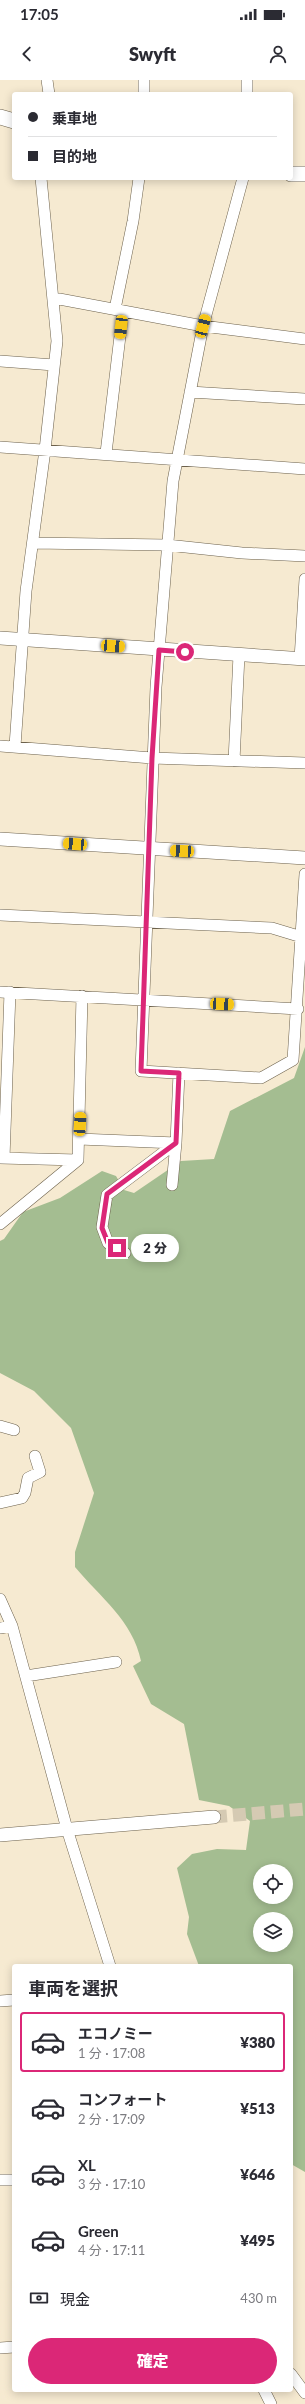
<!DOCTYPE html>
<html lang="ja">
<meta charset="utf-8">
<style>
body{margin:0;font-family:Lato,"Noto Sans JP",sans-serif;background:#f2f2f3;color:#2b2b33;height:100vh;display:flex;flex-direction:column;font-size:15px;white-space:nowrap}
*{box-sizing:border-box;margin:0}
p{font-size:13px;color:#7c7c81}
.icon{flex:none;width:22px;height:22px;fill:none;stroke:currentColor;stroke-width:2;stroke-linecap:round;stroke-linejoin:round}
.map{position:relative;flex:1;overflow:hidden}
.panel{position:absolute;left:12px;top:1884px;width:281px;height:428px;display:flex;flex-direction:column;background:#fff;border-radius:4px;box-shadow:0 2px 10px #0003}
.panel>*{flex:none}
.banner{position:absolute;left:12px;top:12px;width:281px;height:88px;border-radius:4px;box-shadow:0 2px 10px #0003;display:grid;align-content:center;height:88px;padding:0 16px;background:#fff}
.buttons{position:absolute;left:253px;top:1784px;display:grid;gap:8px}
.buttons a{display:grid;place-items:center;width:40px;height:40px;border-radius:50%;background:#fff;box-shadow:0 2px 10px #0003;font-size:20px}
.end{position:absolute;width:18px;height:18px;margin:-9px;border:5px solid #db2777;background:#fff;box-shadow:0 0 0 2px #fff}
.from{border-radius:50%}
.bubble{position:absolute;height:28px;border-radius:14px;background:#fff;box-shadow:0 2px 10px #0003;font-size:13px;font-weight:800;line-height:28px;text-align:center}
.car{position:absolute;width:12px;height:24px;margin:-12px -6px;border-radius:5px;box-shadow:0 0 3px 1px #0007;background:linear-gradient(#f5c518 24%,#345 0 40%,#f5c518 0 76%,#345 0 86%,#f5c518 0)}
.banner b{display:flex;align-items:center;gap:14px;height:38px;font-size:15px}
.banner b+b{border-top:1px solid #e1e1e2}
.banner i{width:10px;height:10px;background:#2b2b33}
ul{padding:0;list-style:none}
li{display:flex;align-items:center;gap:12px;height:60px;margin:0 8px 6px;padding:0 8px;border:2px solid transparent;border-radius:4px}
li div{flex:1}
li b{display:block;font-size:15px}
li em{font-style:normal;font-weight:800}
li.current{border-color:#db2777}
li>.icon{width:36px;height:36px;stroke-width:1.5}
h2{padding:0 16px;font-size:18px;line-height:48px}
.pay{display:flex;align-items:center;gap:10px;height:44px;padding:0 16px;font-size:15px}
.pay p{margin-inline-start:auto}
.primary-button{display:flex;gap:8px;margin-top:auto;padding:8px 16px}
.primary-button a{flex:1;height:46px;border-radius:24px;background:#db2777;color:#fff;font-size:16px;font-weight:800;line-height:46px;text-align:center}
.status{display:flex;justify-content:space-between;align-items:center;height:28px;padding:0 20px;background:#fff;direction:ltr}
.status svg{height:11px;fill:currentColor}
header{display:flex;justify-content:space-between;align-items:center;height:52px;padding:0 16px;background:#fff;font-size:18px;font-weight:800}
.map>svg:first-child{display:block}
.forest{fill:#a4bd91;fill-rule:evenodd}
.lines{fill:none;stroke-linecap:round;stroke-linejoin:round}
.tertiary-tunnel{stroke:#d5cab3;stroke-width:13;stroke-dasharray:13 6;stroke-linecap:butt}
.minor-casing{stroke:#6c614c;stroke-width:12}
.tertiary-casing{stroke:#6c614c;stroke-width:14}
.secondary-casing{stroke:#6c614c;stroke-width:16}
.minor{stroke:#fff;stroke-width:11}
.tertiary{stroke:#fff;stroke-width:13}
.secondary{stroke:#fff;stroke-width:15}
.route{stroke:#db2777;stroke-width:5}
</style>
<div class="status"><b>17:05</b><svg viewBox="0 0 49 12"><path d="M0 12V9h3v3zM5 12V6h3v6zM10 12V3h3v9zM15 12V0h3v12zM26 1h20v11H26zM47 4h2v5h-2z"/></svg></div>
<header><svg class="icon" aria-label="back" viewBox="0 0 24 24"><path d="M15 5l-7 7 7 7"/></svg>Swyft<svg class="icon" aria-label="person" viewBox="0 0 24 24"><circle cx="12" cy="8" r="4"/><path d="M4 21q1-7 8-7t8 7"/></svg></header>
<div class="map">
<svg width="305" height="2324" viewBox="0 0 305 2324">
<rect width="100%" height="100%" fill="#f6ead1"/>
<!-- forest -->
<path class="forest" d="M305,967V2092L291,2084V1886H199L187,1854L189,1837L177,1788L192,1774L217,1769L246,1770L250,1741L229,1726L199,1720L184,1644L151,1624L133,1586L141,1581C133,1541 100,1517 75,1487V1472L94,1413L71,1348L34,1311L0,1293V1161L4,1159L23,1132L60,1118L102,1091L116,1096L124,1110L134,1113L181,1081L214,1079L230,1031L294,998ZM260,1791H286V1817H260ZM260,1839H286V1865H260Z"/>
<g class="lines">
<!-- tertiary-tunnel -->
<path class="tertiary-tunnel" d="M214,1737L305,1729"/>
<!-- minor casing -->
<g class="minor-casing">
<path id="minor" d="M47,0L49,14
M247,0V14
M144,14V0
M243,98L203,246L173,401L156,607L141,991L261,998L293,980L305,794
M54,218L203,246L305,259
M115,229L133,141L139,98
M0,281L54,285
M190,312L305,319
M0,367L305,389
M106,373L123,231
M33,463L167,465L242,473L305,476
M300,579L305,499
M0,666L152,678L305,683
M15,666L26,511L45,370L57,261L41,98
M234,681L239,575
M0,835L272,848L305,858
M0,912L298,929
M79,1059L176,1063L179,993
M0,1078L78,1080L82,916
M4,1078L10,912
M0,1144L78,1080
M125,1173L108,1163L102,1147L107,1115L176,1063L172,1105
M0,1346L14,1350
M0,1423L22,1418L25,1413L28,1398L40,1392L35,1376
M0,1519L12,1546L67,1749L110,1886
M0,1548L12,1546
M26,1596L116,1582
M0,1921L14,1920
M0,2100H14
M0,2268L14,2267
M291,2294L305,2313
M264,2310L271,2324"/>
</g>
<!-- tertiary casing -->
<g class="tertiary-casing">
<path id="tertiary" d="M0,558L305,579
M0,759L305,778
M0,1755L214,1737"/>
</g>
<!-- secondary casing -->
<g class="secondary-casing">
<path id="secondary" d="M0,37L14,41
M291,94H305"/>
</g>
<!-- minor -->
<use href="#minor" class="minor"/>
<!-- tertiary -->
<use href="#tertiary" class="tertiary"/>
<!-- secondary -->
<use href="#secondary" class="secondary"/>
</g>
<g class="lines">
<!-- route -->
<path class="route" d="M117,1168L108,1163L102,1148L107,1114L176,1063L179,993L141,991L152,678L159,570L185,572"/>
</g>
</svg>
<div class="buttons">
<a><svg class="icon" aria-label="locate" viewBox="0 0 24 24"><circle cx="12" cy="12" r="6"/><path d="M12 2v4M12 18v4M2 12h4M18 12h4"/></svg></a>
<a><svg class="icon" aria-label="layers" viewBox="0 0 24 24"><path d="M12 4l9 5-9 5-9-5zM3 14l9 5 9-5"/></svg></a>
</div>
<i class="end from" style="left:185px;top:572px"></i>
<i class="end" style="left:117px;top:1168px"></i>
<div class="bubble" style="left:131px;top:1154px;width:48px">2 分</div>
<i class="car" style="left:203px;top:246px;rotate:15deg"></i>
<i class="car" style="left:121px;top:247px;rotate:186deg"></i>
<i class="car" style="left:113px;top:566px;rotate:94deg"></i>
<i class="car" style="left:75px;top:764px;rotate:274deg"></i>
<i class="car" style="left:182px;top:771px;rotate:273deg"></i>
<i class="car" style="left:222px;top:924px;rotate:93deg"></i>
<i class="car" style="left:80px;top:1044px;rotate:3deg"></i>
<div class="banner">
<b><i class="from"></i>乗車地</b>
<b><i></i>目的地</b>
</div>
<section class="panel">
<h2>車両を選択</h2>
<ul>
<li class="current"><svg class="icon" aria-label="car" viewBox="0 0 24 24"><path d="M5 17H2v-5l4-1 3-4h7l3 4 3 1v5h-3M9 17h6M6 11h13"/><circle cx="7" cy="17" r="2"/><circle cx="17" cy="17" r="2"/></svg><div><b>エコノミー</b><p>1 分 · 17:08</p></div><em>¥380</em></li>
<li><svg class="icon" aria-label="car" viewBox="0 0 24 24"><path d="M5 17H2v-5l4-1 3-4h7l3 4 3 1v5h-3M9 17h6M6 11h13"/><circle cx="7" cy="17" r="2"/><circle cx="17" cy="17" r="2"/></svg><div><b>コンフォート</b><p>2 分 · 17:09</p></div><em>¥513</em></li>
<li><svg class="icon" aria-label="car" viewBox="0 0 24 24"><path d="M5 17H2v-5l4-1 3-4h7l3 4 3 1v5h-3M9 17h6M6 11h13"/><circle cx="7" cy="17" r="2"/><circle cx="17" cy="17" r="2"/></svg><div><b>XL</b><p>3 分 · 17:10</p></div><em>¥646</em></li>
<li><svg class="icon" aria-label="car" viewBox="0 0 24 24"><path d="M5 17H2v-5l4-1 3-4h7l3 4 3 1v5h-3M9 17h6M6 11h13"/><circle cx="7" cy="17" r="2"/><circle cx="17" cy="17" r="2"/></svg><div><b>Green</b><p>4 分 · 17:11</p></div><em>¥495</em></li>
</ul>
<div class="pay"><svg class="icon" aria-label="cash" viewBox="0 0 24 24"><path d="M3 7h18v10H3z"/><circle cx="12" cy="12" r="2"/></svg>現金<p>430 m</p></div>
<div class="primary-button"><a>確定</a></div>
</section>
</div>
